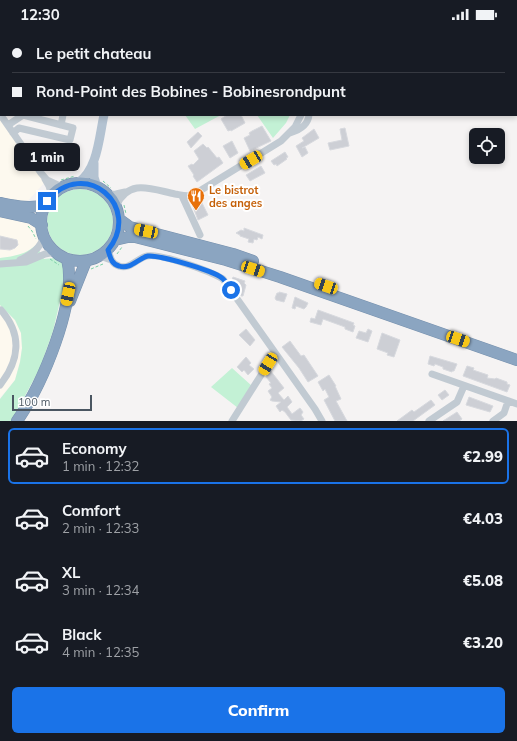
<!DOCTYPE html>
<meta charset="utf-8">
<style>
body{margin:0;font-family:Mulish,sans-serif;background:#20242c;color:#f1f3f6;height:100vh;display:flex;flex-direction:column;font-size:15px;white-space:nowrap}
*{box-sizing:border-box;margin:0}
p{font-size:13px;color:#9ea1a6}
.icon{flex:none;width:22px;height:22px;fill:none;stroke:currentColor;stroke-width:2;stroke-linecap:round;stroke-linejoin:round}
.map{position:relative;height:393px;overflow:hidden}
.drawer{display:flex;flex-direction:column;background:#171b24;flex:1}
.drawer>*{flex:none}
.hud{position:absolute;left:0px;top:0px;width:517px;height:88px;box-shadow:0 2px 6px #0003;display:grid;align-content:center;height:88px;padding:0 12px;background:#171b24}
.controls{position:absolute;left:469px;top:100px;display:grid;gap:8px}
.controls a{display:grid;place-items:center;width:36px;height:36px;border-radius:6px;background:#171b24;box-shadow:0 2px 6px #0003;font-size:20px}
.scale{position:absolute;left:12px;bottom:10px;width:80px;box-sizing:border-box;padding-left:4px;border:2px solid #4a5661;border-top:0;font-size:11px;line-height:14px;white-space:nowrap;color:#4a5661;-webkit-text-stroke:3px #fff;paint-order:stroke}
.end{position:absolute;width:18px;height:18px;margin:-9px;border:5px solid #1a73e8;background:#fff;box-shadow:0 0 0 2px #fff}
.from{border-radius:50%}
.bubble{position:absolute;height:28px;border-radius:6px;background:#171b24;box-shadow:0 2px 6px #0003;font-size:13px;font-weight:800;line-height:28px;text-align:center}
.car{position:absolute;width:12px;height:24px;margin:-12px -6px;border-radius:5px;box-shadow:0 0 3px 1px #0007;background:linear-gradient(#f5c518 24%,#345 0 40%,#f5c518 0 76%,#345 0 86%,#f5c518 0)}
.hud b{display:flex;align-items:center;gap:14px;height:38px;font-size:15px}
.hud b+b{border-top:1px solid #363941}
.hud i{width:10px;height:10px;background:#f1f3f6}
ul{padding:7px 0 0;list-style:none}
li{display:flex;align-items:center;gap:12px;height:56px;margin:0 8px 6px;padding:0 4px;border:2px solid transparent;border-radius:6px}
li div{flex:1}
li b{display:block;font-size:15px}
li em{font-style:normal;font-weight:800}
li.current{border-color:#1a73e8}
li>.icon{width:36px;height:36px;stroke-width:1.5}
.action{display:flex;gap:8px;margin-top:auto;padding:8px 12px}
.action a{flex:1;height:46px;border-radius:6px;background:#1a73e8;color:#fff;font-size:16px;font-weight:800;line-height:46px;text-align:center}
.status{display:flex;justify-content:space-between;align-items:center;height:28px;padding:0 20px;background:#171b24;direction:ltr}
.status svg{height:11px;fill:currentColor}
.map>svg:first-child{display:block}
.commercial{fill:#fdf9ef}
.green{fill:#c3f1d5}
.building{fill:#cdcfd5;stroke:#d7d9de}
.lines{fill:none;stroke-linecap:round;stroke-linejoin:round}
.highway-casing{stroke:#7690ad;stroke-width:12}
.path{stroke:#7ad0a6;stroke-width:1;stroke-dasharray:3 2;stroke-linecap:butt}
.minor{stroke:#c1cad2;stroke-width:7}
.major{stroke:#b3c2d1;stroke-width:9}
.highway{stroke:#8ba5c1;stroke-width:11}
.route{stroke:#1a73e8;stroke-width:5}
.labels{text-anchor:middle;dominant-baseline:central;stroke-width:4;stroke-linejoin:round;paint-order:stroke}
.food-label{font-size:11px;font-weight:bold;fill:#c56008;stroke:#fff;text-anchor:start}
</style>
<div class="status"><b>12:30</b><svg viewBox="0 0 49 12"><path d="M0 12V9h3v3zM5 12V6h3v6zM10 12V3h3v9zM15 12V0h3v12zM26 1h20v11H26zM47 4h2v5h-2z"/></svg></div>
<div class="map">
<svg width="517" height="393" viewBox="0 0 517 393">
<rect width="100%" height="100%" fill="#f5f3f3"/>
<!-- commercial -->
<path class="commercial" d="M0,90L47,152L26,175L0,169Z
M0,187L23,192L36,198L39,204V212L36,217L29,223L19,228L0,230Z
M0,277L15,292L21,305L22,320L20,334L15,352L0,370Z"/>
<!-- green -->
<path class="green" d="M185,87H221L195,101Z
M257,87H290L286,95L273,110Z
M47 194a33 33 0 1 1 66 0a33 33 0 1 1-66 0Z
M36,217L44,231L54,230L63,235L65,252L53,303L40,340L13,390L11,393H0V371L15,352L20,334L22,320L21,305L15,292L0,277V230C14,228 25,227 36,217Z
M232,340L252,358L238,380L211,359Z"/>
<!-- building -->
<path class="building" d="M227,87H241L245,95L231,103V102L228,103L221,91Z
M262,98L271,113L250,123L244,110L250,107L249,105L252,103Z
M345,100L349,118L330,122L328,115L342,112L340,101Z
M314,101L319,110L302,120L305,119L308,125L302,129L296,118L304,113L302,110Z
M198,104L202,108L191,120L187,114Z
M232,113L238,125L230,130L223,118Z
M203,116L207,120L208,119L217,130L219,129L223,135L197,154L193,148L194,147L188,138L192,136L193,137L199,131L194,123Z
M53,118L76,124L73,137L50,132Z
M285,124L288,129L286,130L287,131L277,138L276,136L274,137L271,133Z
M261,138L265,145L250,153L246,147Z
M200,171L208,187L198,192L192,176Z
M244,200L263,207L262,211L258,209L257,212L254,211L253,215L248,214L249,211L240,208V207L236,205L241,202L244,203Z
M0,208L17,212L18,217L15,220L10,222L0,221Z
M233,249L245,253L244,255L246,257L243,268H241L230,252H232Z
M279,264L287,266L284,274L276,272L275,270L277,265H279Z
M295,269L308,275L306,279L304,281L296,278L295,281L292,280Z
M318,282L354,295L353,297L355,298L353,304L345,301V299L323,291L321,297L310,294L311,290L315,291Z
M246,301L255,312L250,318L239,307Z
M368,301L372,303L368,314L356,310L359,303L366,305Z
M382,305L400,312L394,329L387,327L388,325L377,321Z
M290,313L301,328L304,327L318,348L308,354L299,340L282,319Z
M430,328L457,336L454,343H452V344L443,341V339L435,336L434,338L428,336Z
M246,329L251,335L249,337L254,341L248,347L244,342L242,344L237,339Z
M467,338L474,340L473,342L488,347L487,350L495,351L496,350L507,354V356L510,357L507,364L463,348Z
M270,342L284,360L278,365L284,372L288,368L292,374L287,379L292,386L300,380L303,384L301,387L304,391L301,393L291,392L285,384L282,382L280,384L276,378L281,374L272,373L270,372L272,369L268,363L272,360L269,356L271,355L266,349Z
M329,347L336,358H335L341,371L336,373L347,393H335L324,372L329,369L325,361L323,363L318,354Z
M445,362L449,367L442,372L438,367Z
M469,369L493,378L490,384L466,377Z
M431,372L435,377L413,393H397L412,382L414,384Z
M457,384L462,391L459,393H443Z"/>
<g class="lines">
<!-- highway casing -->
<g class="highway-casing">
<path id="highway" d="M41 194a39 39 0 1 1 78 0a39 39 0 1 1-78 0Z
M0,175C16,178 29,181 45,177
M0,183L31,190L42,197
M119,191L130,199L233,226L253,233
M115,212L128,209H135L226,232L280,249L517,332
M70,273L86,233
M17,393C42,357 78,274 67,231"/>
</g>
<!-- path -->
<path class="path" d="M61,152L75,148
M103,153L111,160
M124,177L126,186
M28,198L32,203L36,211
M117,226L122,219
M50,231L59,237
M91,241L103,236"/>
<!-- minor -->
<path class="minor" d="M297,0V1
M0,46H1
M0,86L41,145L47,152L62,159
M8,97L23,87L73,100L70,112L19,100L13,105
M61,97L63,87
M290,105C300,102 308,97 309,87
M45,151L49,158L52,168
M108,167L116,166L125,164
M182,168L200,207
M116,178C129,150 151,161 175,166C181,167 187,169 193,167L281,113L295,99L301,87
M108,221C110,228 111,236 119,238C130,242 137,230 147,228C160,225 210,243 223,251L315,381L322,393
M100,228L111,232
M20,232C32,226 40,221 44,208
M0,236L26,234L45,226L55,224
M432,346L517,376
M0,357C19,333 23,307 1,282
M232,393L275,325
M429,393L457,374L464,358
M493,393L504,385L508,373"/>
<!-- major -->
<path class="major" d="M124,1V0
M94,135V149L97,159
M78,155C98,141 99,109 104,87"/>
<!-- highway -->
<use href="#highway" class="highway"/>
</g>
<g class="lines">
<!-- route -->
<path class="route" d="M47,173C85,128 143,179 108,222C110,228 111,236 119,238C131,242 138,230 148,228C159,227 212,242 222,250C226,253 228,258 231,262"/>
</g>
<!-- icons -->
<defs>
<g id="restaurant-pin" transform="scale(0.9)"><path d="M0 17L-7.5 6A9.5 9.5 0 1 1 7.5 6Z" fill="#e8710a" stroke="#fff"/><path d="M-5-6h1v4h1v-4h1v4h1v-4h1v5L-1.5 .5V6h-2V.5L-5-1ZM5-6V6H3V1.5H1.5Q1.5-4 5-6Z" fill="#fff"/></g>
</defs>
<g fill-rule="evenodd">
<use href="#restaurant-pin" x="196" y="168"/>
</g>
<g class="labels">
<!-- food labels -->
<g class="food-label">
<text x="209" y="162">Le bistrot<tspan x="209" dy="13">des anges</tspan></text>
</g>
</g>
</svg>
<div class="controls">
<a><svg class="icon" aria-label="locate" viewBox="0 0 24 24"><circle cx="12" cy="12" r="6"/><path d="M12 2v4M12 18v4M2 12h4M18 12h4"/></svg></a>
</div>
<div class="scale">100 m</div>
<i class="end from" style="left:231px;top:262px"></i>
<i class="end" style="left:47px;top:173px"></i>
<div class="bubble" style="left:14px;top:115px;width:66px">1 min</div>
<i class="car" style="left:251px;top:132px;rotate:239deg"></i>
<i class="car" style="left:146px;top:203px;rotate:282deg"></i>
<i class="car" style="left:253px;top:241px;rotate:108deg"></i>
<i class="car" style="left:326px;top:258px;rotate:289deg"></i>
<i class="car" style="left:68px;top:266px;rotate:192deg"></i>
<i class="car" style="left:458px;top:311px;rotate:109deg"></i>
<i class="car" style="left:268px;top:336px;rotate:212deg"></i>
<div class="hud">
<b><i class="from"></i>Le petit chateau</b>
<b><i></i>Rond-Point des Bobines - Bobinesrondpunt</b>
</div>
</div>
<section class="drawer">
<ul>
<li class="current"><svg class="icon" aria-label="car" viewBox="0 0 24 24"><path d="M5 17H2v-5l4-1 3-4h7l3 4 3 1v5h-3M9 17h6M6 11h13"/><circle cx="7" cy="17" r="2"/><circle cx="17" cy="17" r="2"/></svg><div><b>Economy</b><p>1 min · 12:32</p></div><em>€2.99</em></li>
<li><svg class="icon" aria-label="car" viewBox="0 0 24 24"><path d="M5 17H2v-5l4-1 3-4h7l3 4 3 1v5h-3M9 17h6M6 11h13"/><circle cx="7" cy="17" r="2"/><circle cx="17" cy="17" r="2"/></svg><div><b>Comfort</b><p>2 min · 12:33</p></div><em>€4.03</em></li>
<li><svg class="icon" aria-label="car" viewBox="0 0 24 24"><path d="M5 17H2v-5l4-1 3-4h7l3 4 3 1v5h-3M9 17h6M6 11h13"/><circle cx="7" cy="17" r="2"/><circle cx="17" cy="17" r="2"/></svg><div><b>XL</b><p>3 min · 12:34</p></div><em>€5.08</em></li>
<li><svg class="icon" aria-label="car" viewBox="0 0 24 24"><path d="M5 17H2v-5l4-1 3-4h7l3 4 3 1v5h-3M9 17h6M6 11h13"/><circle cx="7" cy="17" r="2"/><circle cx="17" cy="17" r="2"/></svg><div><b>Black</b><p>4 min · 12:35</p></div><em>€3.20</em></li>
</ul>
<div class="action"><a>Confirm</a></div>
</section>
